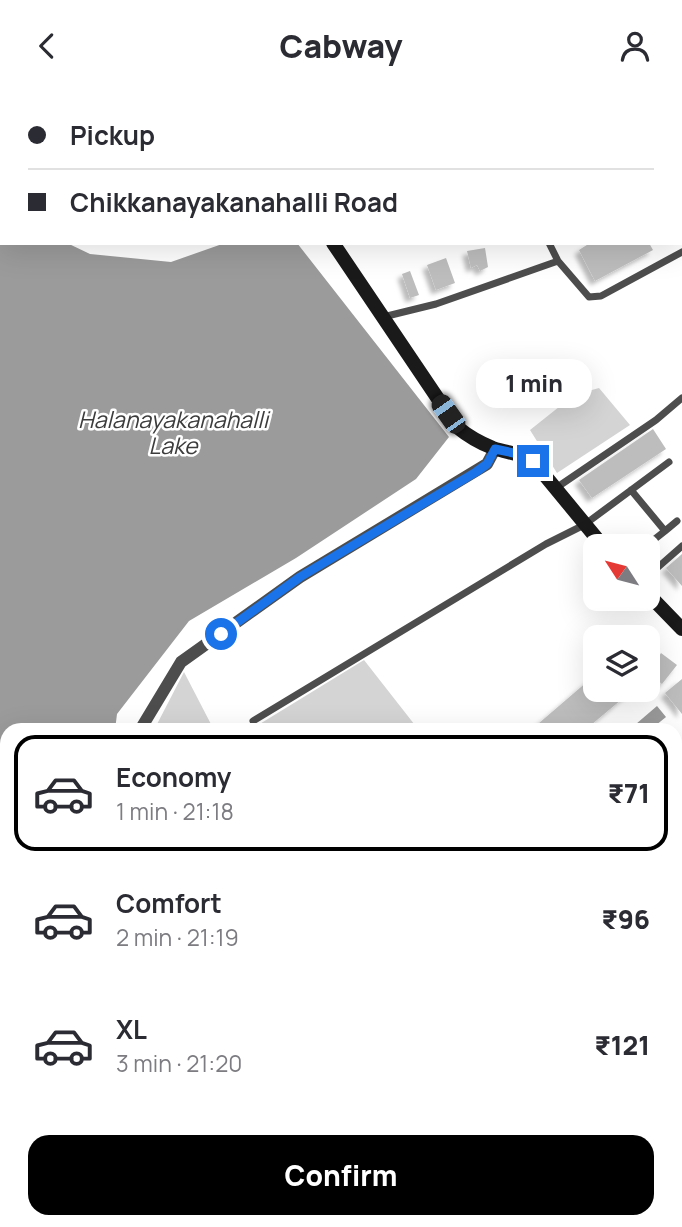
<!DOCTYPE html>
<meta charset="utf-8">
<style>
body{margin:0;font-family:Manrope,sans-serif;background:#f2f2f3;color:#2b2b33;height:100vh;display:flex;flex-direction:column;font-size:26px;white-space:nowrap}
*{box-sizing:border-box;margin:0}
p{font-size:23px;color:#7c7c81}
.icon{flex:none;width:38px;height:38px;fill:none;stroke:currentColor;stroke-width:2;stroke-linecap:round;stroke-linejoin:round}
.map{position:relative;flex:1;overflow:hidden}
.details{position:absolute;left:0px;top:632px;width:682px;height:506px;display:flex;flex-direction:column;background:#fff;border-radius:21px 21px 0 0;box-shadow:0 7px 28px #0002}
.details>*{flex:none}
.guide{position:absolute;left:0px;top:0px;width:682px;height:154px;box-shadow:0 7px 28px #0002;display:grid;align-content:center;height:154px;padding:0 28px;background:#fff}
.needle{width:46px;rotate:306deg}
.controls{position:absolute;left:583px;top:443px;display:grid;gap:14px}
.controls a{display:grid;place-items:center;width:77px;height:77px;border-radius:14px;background:#fff;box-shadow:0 7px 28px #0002;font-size:35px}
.end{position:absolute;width:32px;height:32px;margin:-16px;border:9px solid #1a73e8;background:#fff;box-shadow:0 0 0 4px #fff}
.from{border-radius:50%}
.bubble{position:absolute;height:49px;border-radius:21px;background:#fff;box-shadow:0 7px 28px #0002;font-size:23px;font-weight:800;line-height:49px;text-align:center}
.car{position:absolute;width:21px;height:42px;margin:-21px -10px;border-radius:9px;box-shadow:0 0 5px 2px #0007;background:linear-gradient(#222 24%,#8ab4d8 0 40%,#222 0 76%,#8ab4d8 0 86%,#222 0)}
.guide b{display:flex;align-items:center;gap:24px;height:66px;font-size:26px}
.guide b+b{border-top:2px solid #e1e1e2}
.guide i{width:18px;height:18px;background:#2b2b33}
ul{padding:12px 0 0;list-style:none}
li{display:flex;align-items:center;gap:21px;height:116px;margin:0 14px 10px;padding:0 14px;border:4px solid transparent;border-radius:21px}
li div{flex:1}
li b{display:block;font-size:26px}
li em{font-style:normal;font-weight:800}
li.on{border-color:#000}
li>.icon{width:63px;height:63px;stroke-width:1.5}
.action{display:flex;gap:14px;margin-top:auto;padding:14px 28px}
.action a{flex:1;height:80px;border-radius:21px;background:#000;color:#fff;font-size:28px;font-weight:800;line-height:80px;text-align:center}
header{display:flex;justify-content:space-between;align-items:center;height:91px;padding:0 28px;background:#fff;font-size:32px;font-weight:800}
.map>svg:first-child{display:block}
.green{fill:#d4d4d4}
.water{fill:#9b9b9b}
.building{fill:#bdbdbd;filter:url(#shadow)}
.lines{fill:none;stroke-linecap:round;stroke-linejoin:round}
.minor{stroke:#4d4d4d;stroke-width:7}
.tertiary{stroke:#4d4d4d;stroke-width:12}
.secondary{stroke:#1a1a1a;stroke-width:14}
.route{stroke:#1a73e8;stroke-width:9}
.labels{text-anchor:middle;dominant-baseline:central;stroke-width:5;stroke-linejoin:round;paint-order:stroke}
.water-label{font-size:23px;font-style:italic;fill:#3c3c3c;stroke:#fff}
</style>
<header><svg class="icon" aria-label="back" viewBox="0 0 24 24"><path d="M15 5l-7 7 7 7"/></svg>Cabway<svg class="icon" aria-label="person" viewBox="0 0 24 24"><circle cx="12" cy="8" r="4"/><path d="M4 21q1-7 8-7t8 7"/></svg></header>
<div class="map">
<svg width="682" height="1136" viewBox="0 0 682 1136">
<defs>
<filter id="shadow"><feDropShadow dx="-4.5" dy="4.5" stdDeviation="2" flood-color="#0004"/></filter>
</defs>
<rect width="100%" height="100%" fill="#fff"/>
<!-- green -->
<path class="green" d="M599,297L630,334L557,382L530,339L574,304Z
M364,569L418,638L250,639Z
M184,581L214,639H154Z
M676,964L682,972V1069L676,1061Z"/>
<!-- water -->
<path class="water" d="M0,122L2,152H67L90,163L171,171L225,152H297L449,346L416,388L296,467L189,530L117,623L115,639H7V777L0,772Z
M657,615L666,626L650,639H640L636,633Z"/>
<!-- building -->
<path class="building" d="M590,152H649L653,159L595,190L579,159Z
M485,157L488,176L480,180L477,174L471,177L467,160Z
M446,167L455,192L436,199L427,174Z
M410,180L419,204L410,207L402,183Z
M653,338L666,358L592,407L579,389Z
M682,463V495L666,477Z
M661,562L677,574L662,593L648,582Z
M595,584V598H634L585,639H531Z
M682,588V623L665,602Z"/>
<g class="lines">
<!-- minor -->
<path class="minor" d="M413,0L414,2
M470,2H472
M0,103L2,104
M558,170L589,206L601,205L682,161
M383,226L436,213L558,170L549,152
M556,397L656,329L682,307
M631,399L665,440L646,455
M665,440L677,430
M648,485L682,455
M253,630L546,453L584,434L669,371
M676,898L682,892
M676,1085L682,1092
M449,1130L456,1136
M168,1136L174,1130
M527,1136L533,1130
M614,1136L620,1130"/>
<!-- tertiary -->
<path class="tertiary" d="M140,639L181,571L300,486L487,373L495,358
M0,787L7,791"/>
<!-- secondary -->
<path class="secondary" d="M179,0L181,2
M333,152L457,336C468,345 480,352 493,357C507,362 520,362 533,370L603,455
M648,503L682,538"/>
</g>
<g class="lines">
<!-- route -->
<path class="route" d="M221,543L300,486L476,381L487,373L495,358L523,364L533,370"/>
</g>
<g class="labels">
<!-- water labels -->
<g class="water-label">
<text x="173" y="328">Halanayakanahalli<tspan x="173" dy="26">Lake</tspan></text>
</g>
</g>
</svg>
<div class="controls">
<a><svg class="needle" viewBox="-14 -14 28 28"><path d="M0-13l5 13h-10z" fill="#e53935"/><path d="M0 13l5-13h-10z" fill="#7c7c81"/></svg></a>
<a><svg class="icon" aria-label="layers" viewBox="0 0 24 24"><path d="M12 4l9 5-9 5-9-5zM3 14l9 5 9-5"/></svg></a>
</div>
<i class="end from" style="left:221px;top:543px"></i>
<i class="end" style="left:533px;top:370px"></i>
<div class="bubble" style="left:476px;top:268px;width:116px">1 min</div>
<i class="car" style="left:448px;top:323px;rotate:325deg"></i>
<div class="guide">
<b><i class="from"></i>Pickup</b>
<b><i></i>Chikkanayakanahalli Road</b>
</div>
<section class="details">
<ul>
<li class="on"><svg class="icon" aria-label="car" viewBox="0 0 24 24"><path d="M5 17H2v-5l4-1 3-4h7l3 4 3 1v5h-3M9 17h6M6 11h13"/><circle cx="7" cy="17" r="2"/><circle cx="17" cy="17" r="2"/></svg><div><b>Economy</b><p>1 min · 21:18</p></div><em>₹71</em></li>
<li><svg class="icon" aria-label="car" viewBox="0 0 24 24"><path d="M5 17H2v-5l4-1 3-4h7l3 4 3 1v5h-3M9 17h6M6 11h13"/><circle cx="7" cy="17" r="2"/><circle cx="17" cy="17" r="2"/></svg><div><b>Comfort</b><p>2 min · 21:19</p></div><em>₹96</em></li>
<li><svg class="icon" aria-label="car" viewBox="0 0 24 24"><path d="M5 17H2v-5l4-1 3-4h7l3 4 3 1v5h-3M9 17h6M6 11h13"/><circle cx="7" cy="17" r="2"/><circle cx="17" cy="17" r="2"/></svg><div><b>XL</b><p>3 min · 21:20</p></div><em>₹121</em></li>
</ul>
<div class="action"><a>Confirm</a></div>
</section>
</div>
